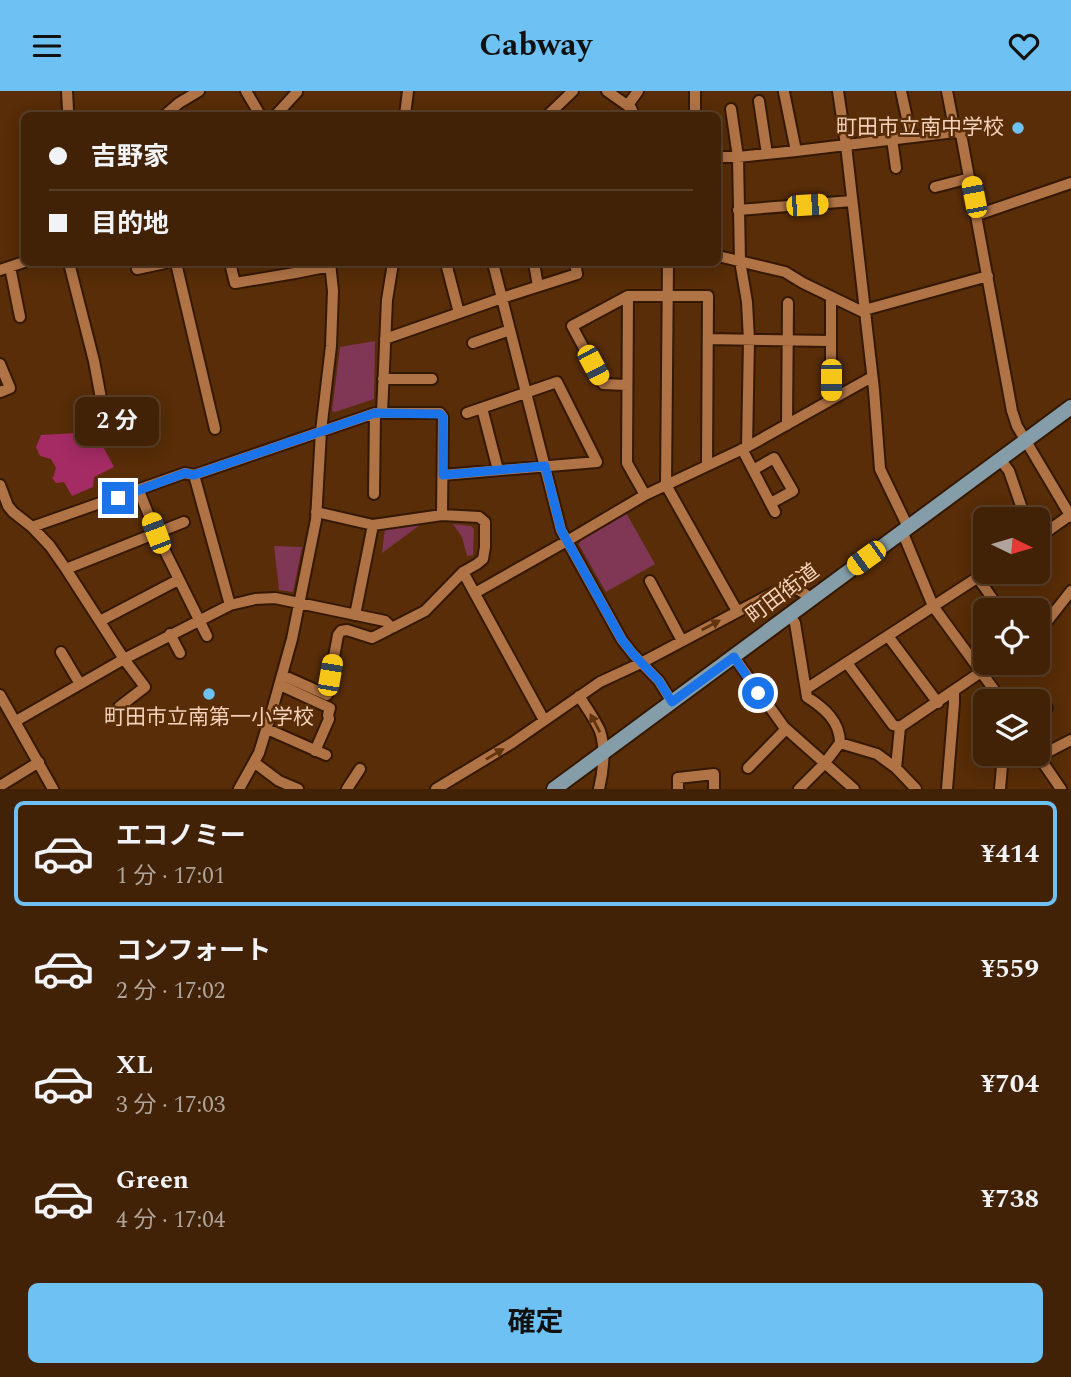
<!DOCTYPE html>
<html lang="ja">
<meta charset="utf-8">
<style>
body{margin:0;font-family:Spectral,"Noto Sans JP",serif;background:#492a10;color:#f1f3f6;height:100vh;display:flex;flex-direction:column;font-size:26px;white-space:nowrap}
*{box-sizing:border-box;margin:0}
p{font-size:23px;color:#aea49b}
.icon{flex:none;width:38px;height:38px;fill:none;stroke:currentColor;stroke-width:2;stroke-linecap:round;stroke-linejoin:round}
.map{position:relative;height:698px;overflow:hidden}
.sheet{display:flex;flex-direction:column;background:#422206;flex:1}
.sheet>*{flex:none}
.hud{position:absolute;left:21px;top:21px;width:700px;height:154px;border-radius:10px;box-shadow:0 4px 18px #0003,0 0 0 2px #5a3f28;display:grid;align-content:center;height:154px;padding:0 28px;background:#422206}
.needle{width:46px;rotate:95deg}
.controls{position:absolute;left:973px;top:416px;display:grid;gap:14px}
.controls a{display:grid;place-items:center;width:77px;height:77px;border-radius:10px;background:#422206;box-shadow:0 4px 18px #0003,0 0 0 2px #5a3f28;font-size:35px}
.end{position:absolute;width:32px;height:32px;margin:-16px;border:9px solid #1a73e8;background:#fff;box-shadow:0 0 0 4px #fff}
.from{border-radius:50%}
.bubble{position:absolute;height:49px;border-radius:10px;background:#422206;box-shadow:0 4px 18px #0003,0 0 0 2px #5a3f28;font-size:23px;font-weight:700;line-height:49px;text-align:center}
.car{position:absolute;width:21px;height:42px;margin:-21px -10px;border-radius:9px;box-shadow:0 0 5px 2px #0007;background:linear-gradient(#f5c518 24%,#345 0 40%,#f5c518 0 76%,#345 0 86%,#f5c518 0)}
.hud b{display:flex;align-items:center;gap:24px;height:66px;font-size:26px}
.hud b+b{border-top:2px solid #5a3f28}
.hud i{width:18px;height:18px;background:#f1f3f6}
ul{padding:12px 0 0;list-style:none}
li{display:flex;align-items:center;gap:21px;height:105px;margin:0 14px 10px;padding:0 14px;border:4px solid transparent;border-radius:10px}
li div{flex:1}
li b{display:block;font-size:26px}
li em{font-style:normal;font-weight:700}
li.on{border-color:#6ec2f3}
li>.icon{width:63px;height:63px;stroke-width:1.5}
.button{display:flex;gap:14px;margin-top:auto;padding:14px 28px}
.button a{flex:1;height:80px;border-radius:10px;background:#6ec2f3;color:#111;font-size:28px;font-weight:700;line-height:80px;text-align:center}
header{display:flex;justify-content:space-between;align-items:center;height:91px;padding:0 28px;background:#6ec2f3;color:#111;font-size:32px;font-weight:700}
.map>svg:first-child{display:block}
.green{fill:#7f3755}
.forest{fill:#a52b65}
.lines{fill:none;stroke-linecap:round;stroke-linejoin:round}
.minor-casing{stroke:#351801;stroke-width:14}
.major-casing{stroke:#351801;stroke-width:18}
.minor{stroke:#b07346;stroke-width:10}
.major{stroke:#859da8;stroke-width:14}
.oneway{fill:#61340e}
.route{stroke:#1a73e8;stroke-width:9}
.poi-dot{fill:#6ec2f3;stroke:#582d08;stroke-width:2.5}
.labels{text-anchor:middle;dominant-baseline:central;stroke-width:5;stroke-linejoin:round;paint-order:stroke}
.poi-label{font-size:21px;fill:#f4d2bb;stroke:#582d08;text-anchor:end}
.street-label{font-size:21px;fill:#f4d2bb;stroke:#582d08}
</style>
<header><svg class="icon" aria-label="menu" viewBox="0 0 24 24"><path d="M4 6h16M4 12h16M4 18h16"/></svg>Cabway<svg class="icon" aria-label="heart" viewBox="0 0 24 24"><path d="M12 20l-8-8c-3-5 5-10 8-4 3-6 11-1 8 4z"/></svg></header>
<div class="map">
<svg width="1071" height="698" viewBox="0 0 1071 698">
<rect width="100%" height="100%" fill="#582d08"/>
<!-- green -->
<path class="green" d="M375,250L374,308L335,321L332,320L340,256Z
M625,420L655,473L606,501L579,454L581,446Z
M424,431L382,462L385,437Z
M453,433L471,435L474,438L473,464L467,465L462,446Z
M274,455L302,456L293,501L279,499Z"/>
<!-- forest -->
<path class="forest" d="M76,342L99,348L114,376L94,386L93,396L72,405L64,391L56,392L49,383L53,387L56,377L51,368L40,365L36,356L41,344Z"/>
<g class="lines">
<!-- minor casing -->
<g class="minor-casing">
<path id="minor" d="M67,0L68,19
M246,0L260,24
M607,0L631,17L634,24
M695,0V24
M838,0L846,54L874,299L880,378L908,436
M901,0L911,46
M947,0L955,41
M784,1L796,60
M759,10L767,63
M628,14L638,0
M731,18L738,66L740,170L747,211L749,249L747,356
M165,24L179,12L199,0
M276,24L297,1
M405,24L408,0
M548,24L573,0
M892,48L896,77
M718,66H738L796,60L955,41L961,43L1012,320L1017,335L1071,426
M935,96L970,87
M738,119L852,110
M977,124L1071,92
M718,165L785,181L803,192L861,220L988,185
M69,172L94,270L106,334
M176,172L215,338
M230,172L235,192L295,182L330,175
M446,172L459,222
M493,172L561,439L622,549L633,563L659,590L672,611
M534,172L538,195
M668,172L666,394L737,520
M10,176L20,226
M137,178L165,172
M0,179L24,171
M385,248L502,207L577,183L575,172
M708,248L831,250
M473,252L510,239
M0,273L10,297L0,301
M383,288H432
M627,294L603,293L572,235L628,205
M831,308V206
M482,317L498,379
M382,322L387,209L393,172
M787,334L788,212
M742,358L775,421
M1000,368L1009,380L1026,429
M753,379L774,367L793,400L771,412
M194,384L230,514
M443,384L597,371L557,291L467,322
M0,394L8,415L13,421L32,436L50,455L66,478L124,568L145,596L119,616
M139,400L156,442L207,545
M374,403L375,322
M645,404L627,372L628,205H708L707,374
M316,421L373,434L442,424
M32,436L185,382L194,384L375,322H440L443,326L442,424L479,426L485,431V456L483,468L477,473L463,481L425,520L372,547L347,539L341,540L338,544L327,604L282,584
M902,440L933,515L1003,611
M1038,447L1070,424
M66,478L184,431
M463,481L544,629
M978,487L1001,520
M650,490L682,550
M475,502L567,450L645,404L747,356L872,286
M789,523L795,532L807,606C824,617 840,630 840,652
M355,524L373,434
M100,530L178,489
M1038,542L1071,500
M170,543L180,562
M888,545L938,612
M61,561L80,593
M734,566L784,636L854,698
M847,572L893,634L900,636
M280,594L330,617L328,624L329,628L315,660
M806,598L986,481
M0,604L53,698
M579,605C586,616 595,628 600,640C606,658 603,681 599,698
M1038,622L1047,617
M16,630L124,568L230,514L255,508L275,507L385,530L392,537
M267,638L326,664
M1037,663L1061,698
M1038,666L1071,649
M255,672L279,690L298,698
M748,677L786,638
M896,677L900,636L981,581
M0,695L39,671
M239,698L259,662L273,616L292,548L316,429L321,340L331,255L333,200L330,172
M347,698L360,678
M436,698L512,652L600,591L641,572L771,503C792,494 792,494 811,507
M678,698V687L714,683V698
M799,698L824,673L840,652L877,663L896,677L916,698
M947,698L954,612V601
M1000,698L1003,663"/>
</g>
<!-- major casing -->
<g class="major-casing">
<path id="major" d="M554,698L1071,316"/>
</g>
<!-- minor -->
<use href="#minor" class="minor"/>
<!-- major -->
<use href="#major" class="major"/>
</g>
<!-- one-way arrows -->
<defs><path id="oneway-solid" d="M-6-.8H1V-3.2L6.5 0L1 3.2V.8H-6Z" transform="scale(1.75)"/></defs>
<g class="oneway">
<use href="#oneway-solid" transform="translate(711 534) rotate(-28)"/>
<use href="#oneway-solid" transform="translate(595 632) rotate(-118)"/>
<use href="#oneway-solid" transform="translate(495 663) rotate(-31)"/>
</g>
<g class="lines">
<!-- route -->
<path class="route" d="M118,407L185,382L194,384L375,322L440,323L443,326V384L545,375L561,439L622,549L633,563L659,590L672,611L734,566L758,602"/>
</g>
<!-- markers -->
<g class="poi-dot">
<circle cx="1018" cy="37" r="7"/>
<circle cx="209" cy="603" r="7"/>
</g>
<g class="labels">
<!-- poi labels -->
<g class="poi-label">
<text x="1004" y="37">町田市立南中学校</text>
<text x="209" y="627" text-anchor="middle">町田市立南第一小学校</text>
</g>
<!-- street labels -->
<g class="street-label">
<text transform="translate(783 503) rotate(-37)">町田街道</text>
</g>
</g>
</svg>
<div class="controls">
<a><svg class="needle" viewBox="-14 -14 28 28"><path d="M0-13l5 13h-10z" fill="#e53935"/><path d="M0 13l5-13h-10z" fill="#aea49b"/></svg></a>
<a><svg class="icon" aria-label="locate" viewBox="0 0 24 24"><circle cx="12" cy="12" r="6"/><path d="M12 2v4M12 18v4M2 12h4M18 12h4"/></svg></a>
<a><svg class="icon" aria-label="layers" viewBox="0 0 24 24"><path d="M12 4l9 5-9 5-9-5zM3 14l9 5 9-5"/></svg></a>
</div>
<i class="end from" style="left:758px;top:602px"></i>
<i class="end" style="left:118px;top:407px"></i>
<div class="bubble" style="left:75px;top:306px;width:84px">2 分</div>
<i class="car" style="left:974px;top:106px;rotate:349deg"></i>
<i class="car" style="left:807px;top:114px;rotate:86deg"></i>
<i class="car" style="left:593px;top:274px;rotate:152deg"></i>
<i class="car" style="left:831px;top:289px;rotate:180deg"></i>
<i class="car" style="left:156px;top:442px;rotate:339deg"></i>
<i class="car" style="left:866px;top:467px;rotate:234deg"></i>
<i class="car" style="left:330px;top:584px;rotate:10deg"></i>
<div class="hud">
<b><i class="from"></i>吉野家</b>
<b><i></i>目的地</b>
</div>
</div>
<section class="sheet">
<ul>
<li class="on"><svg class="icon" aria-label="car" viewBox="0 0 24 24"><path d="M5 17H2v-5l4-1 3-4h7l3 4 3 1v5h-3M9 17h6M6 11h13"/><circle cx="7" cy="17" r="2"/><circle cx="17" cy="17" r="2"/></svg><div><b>エコノミー</b><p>1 分 · 17:01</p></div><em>¥414</em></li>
<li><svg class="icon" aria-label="car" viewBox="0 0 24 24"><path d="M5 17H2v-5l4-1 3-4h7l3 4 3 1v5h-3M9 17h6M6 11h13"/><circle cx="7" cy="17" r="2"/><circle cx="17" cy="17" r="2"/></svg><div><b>コンフォート</b><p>2 分 · 17:02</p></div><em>¥559</em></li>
<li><svg class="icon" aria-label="car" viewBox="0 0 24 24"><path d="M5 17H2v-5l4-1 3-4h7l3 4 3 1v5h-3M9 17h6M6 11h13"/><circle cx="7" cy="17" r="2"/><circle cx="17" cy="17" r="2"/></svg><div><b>XL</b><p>3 分 · 17:03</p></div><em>¥704</em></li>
<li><svg class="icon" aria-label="car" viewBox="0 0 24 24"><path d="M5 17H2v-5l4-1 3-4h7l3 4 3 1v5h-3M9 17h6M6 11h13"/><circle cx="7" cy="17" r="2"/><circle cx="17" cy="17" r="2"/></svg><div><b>Green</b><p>4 分 · 17:04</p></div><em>¥738</em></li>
</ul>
<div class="button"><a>確定</a></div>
</section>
